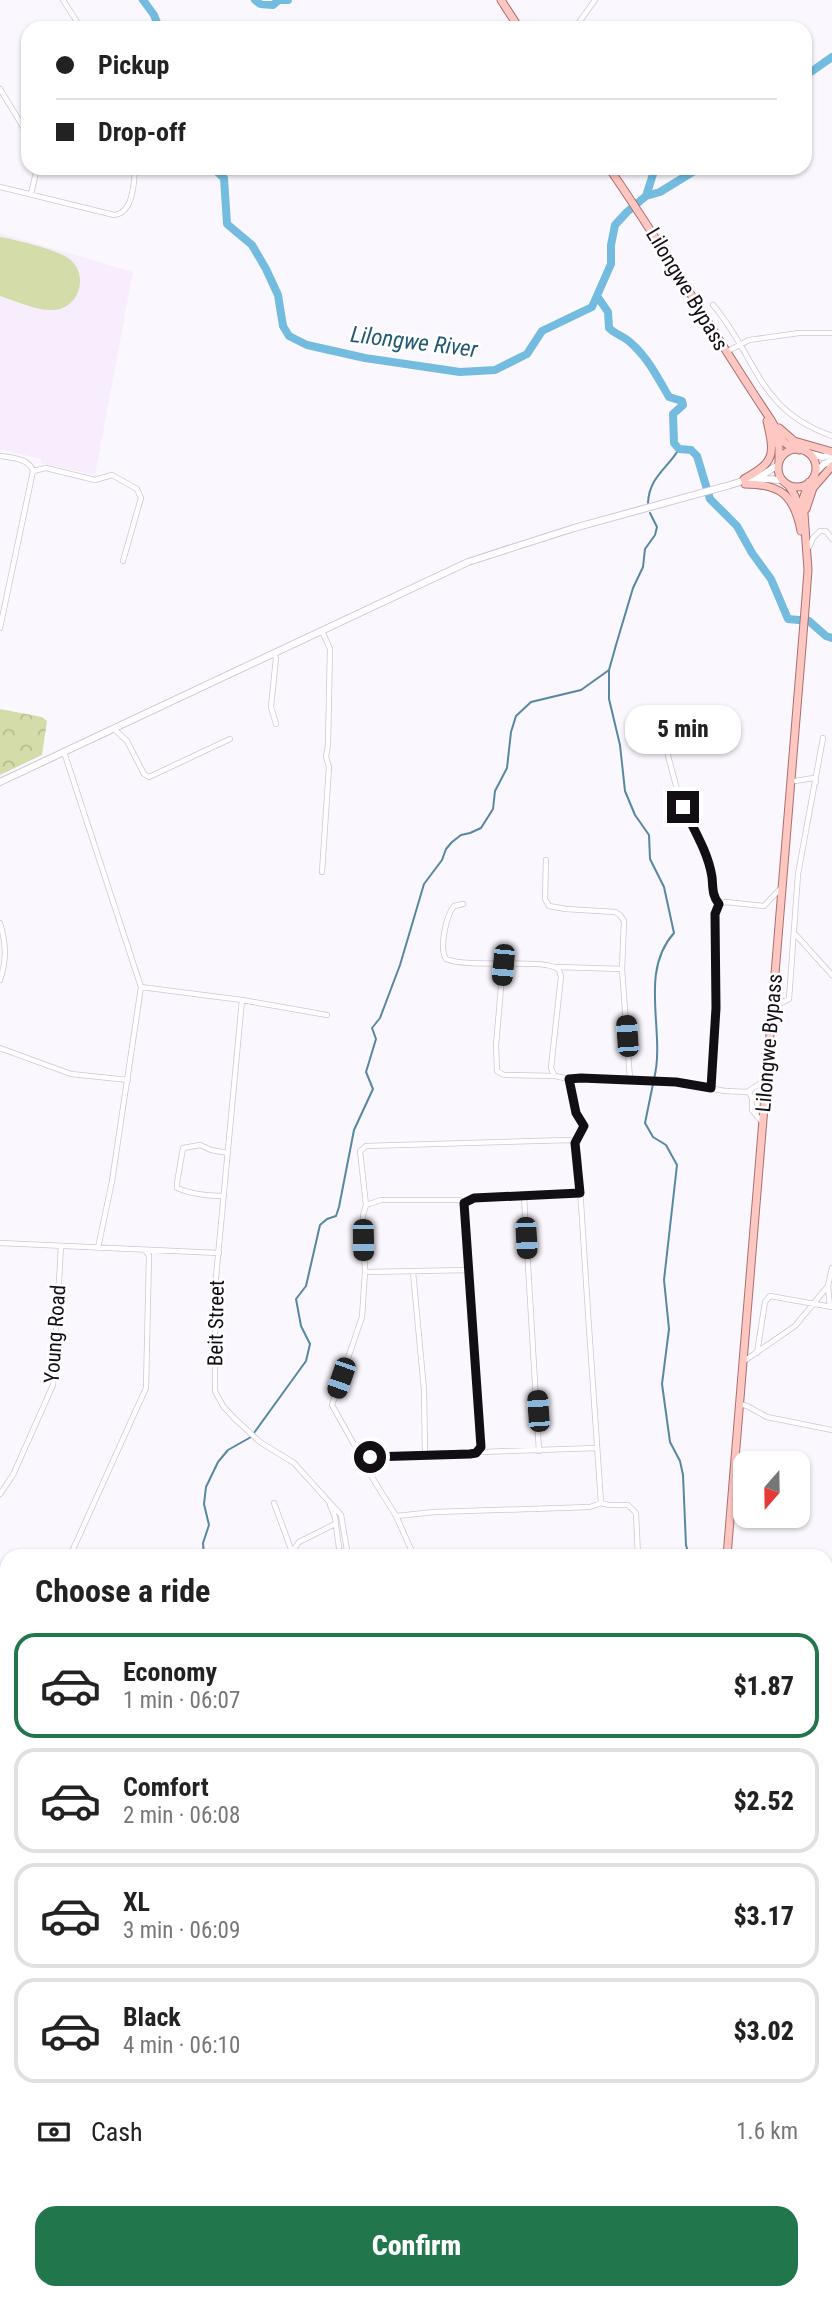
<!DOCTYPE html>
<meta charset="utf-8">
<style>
body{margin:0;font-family:"Roboto Condensed",sans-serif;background:#f6f6f6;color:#222;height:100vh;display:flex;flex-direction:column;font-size:26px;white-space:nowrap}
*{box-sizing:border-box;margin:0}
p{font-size:23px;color:#767676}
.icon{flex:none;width:38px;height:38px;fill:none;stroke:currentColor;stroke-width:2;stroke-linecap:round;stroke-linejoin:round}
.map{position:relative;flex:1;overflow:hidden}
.details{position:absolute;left:0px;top:1549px;width:833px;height:751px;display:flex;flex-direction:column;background:#fff;border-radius:21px 21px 0 0;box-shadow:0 2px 5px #0004}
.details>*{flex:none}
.guide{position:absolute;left:21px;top:21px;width:791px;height:154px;border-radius:21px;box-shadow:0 2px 5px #0004;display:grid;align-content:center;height:154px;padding:0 35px;background:#fff}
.needle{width:46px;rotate:200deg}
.buttons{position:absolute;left:733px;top:1451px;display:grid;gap:14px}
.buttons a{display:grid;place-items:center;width:77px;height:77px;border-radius:14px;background:#fff;box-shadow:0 2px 5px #0004;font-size:35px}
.end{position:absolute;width:32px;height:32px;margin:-16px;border:9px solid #120e14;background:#fff;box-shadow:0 0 0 4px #fff}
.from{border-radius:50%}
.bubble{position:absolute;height:49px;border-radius:21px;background:#fff;box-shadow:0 2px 5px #0004;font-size:23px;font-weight:800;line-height:49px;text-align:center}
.car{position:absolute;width:21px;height:42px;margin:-21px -10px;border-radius:9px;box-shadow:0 0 5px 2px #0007;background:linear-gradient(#222 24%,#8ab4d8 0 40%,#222 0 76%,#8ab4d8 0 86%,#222 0)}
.guide b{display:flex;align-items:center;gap:24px;height:66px;font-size:26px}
.guide b+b{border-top:2px solid #e0e0e0}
.guide i{width:18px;height:18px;background:#222}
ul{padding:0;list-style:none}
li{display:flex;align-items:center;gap:21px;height:105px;margin:0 14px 10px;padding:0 21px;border:4px solid #e0e0e0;border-radius:21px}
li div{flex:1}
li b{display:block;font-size:26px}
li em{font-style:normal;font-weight:800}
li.active{border-color:#21774b}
li>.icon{width:63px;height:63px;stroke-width:1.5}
h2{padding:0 35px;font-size:32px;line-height:84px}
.pay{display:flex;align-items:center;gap:18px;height:77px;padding:0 35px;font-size:26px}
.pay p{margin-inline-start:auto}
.action{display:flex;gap:14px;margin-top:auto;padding:14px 35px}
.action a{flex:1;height:80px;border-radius:21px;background:#21774b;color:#fff;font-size:28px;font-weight:800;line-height:80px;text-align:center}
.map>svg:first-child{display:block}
.built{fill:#f7edfc}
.park{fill:url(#park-crowns)}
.garden{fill:#d4ddaa}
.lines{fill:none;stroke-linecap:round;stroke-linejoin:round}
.stream{stroke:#5688a2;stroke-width:2}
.river{stroke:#73bcdf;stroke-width:8}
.street-casing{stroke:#d0c5d7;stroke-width:6}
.secondary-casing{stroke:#d0c5d7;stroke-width:8}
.primary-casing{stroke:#ab6e6b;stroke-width:9}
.street{stroke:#fff;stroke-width:4.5}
.secondary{stroke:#fff;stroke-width:6}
.primary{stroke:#fec7c2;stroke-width:7}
.route{stroke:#120e14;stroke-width:9}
.labels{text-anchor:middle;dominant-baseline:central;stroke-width:5;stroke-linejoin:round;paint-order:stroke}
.street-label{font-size:21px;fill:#120e14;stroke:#fff}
.water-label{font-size:23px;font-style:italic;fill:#225a74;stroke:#fff}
</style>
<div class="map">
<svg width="832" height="2299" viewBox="0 0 832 2299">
<defs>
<pattern id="park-crowns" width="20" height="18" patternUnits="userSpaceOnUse" patternTransform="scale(1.75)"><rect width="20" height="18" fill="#d4ddaa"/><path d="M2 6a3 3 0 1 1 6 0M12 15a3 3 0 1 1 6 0" fill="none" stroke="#b5bc91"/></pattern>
</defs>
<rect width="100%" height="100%" fill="#fbf7fe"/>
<!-- built -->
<path class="built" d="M0,233L133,272L95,475L41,463V459L0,449Z"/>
<!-- park -->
<path class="park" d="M0,709L42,717L47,721L42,755L0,775Z"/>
<!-- garden -->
<path class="garden" d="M0,237C14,239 57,250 68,258C90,273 80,309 53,310C36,311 16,301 0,296Z"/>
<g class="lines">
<!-- stream -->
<path class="stream" d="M648,503C649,477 668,468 679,449
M650,513L657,527L655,535L645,549L643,567L633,588L616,645L609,670V699L620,745L625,791L635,815L649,835L650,859L664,887L674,933C638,973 666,1032 654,1079
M653,1084L645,1123L653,1137L666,1145L677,1165L664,1280L669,1329L662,1384L670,1442L680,1461L683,1475L686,1545L689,1556
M254,1433L306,1361L310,1344L301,1326L296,1299L306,1286L320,1225L327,1219L336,1216L339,1207L354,1130L373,1089L366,1072L376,1039L372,1028L380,1018L400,965L424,884L442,860L446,849L452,842L461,835L470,833L481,828L493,809L495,791L507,768L511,732L516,716L531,702L581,690L609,670
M204,1556L203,1543L209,1525L204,1504L206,1487L218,1462L228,1450L251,1437
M826,2035L832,2041"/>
<!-- river -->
<path class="river" d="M143,0L154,15L159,28
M255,0L260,4L273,5L279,0H288
M805,76L832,57
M213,168L224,178L227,224L252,245L266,269L278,295L283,326L289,336L307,345L365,358L460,372L495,370L527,354L542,331L592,307L611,264V245L615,225L627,212L646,196L655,168
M646,196L660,192L699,168
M597,296L608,312L609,328C616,335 624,336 631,343C648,358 658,378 669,397L682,401L683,405L673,414L674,443L679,449L691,450L697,456L710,499L737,526L752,553L771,579L788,619L809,621L826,636L832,638"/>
<!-- street casing -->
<g class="street-casing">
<path id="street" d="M63,0L81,28
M575,28L595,0
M0,89L28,135
M0,187L114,215C133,213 134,184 135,168
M31,194L37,168
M713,305C758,358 757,410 832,436
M726,352L749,340L799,333H832
M0,456C12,458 29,458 33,471L0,628
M33,471L46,468L95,480L112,475L137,489L141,498L123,561
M809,547L813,538L820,531H826L832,539
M322,631L330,649L328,745L326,757L329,767L322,872
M274,653L276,658L271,707L276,724
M656,710L679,797L707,857L712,879L714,897L719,904
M114,729L127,741L144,774L149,777L230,739
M64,752L141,987L112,1181L98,1248
M795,781L814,778L816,782
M546,860L545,899L549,906L566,909L615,912L620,915L624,921L622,969L630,1079
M463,904L454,906C446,916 439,948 446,959C470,969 547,957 559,970L561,977L551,1068L554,1075
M0,923C6,943 7,960 0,980
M796,935L832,975
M503,965L496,1045L497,1071L504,1075L555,1076L569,1079L576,1113L583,1123V1131L575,1143L578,1156C585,1272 593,1387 601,1503
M558,967L622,969
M141,987L242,1000L215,1288V1391L223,1406L234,1418L260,1442L294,1463L341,1515L348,1556
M242,1000L327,1015
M773,1007L789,999L798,874L823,738
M0,1048L71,1074L128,1080
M570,1079L581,1078L676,1082L725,1091L747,1092L766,1080
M711,1088L716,1008L715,910L719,904L726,902L764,906L781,888
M749,1092L752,1098V1110L762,1122
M224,1196C208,1196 193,1195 177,1188V1183L183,1148L200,1145L211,1150L228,1153
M524,1197L539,1451
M464,1203L481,1443L477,1452
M366,1205L360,1151L366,1146L570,1140L575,1142
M0,1243L219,1253
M365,1272L469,1270
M413,1272L424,1390L425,1454
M830,1307L828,1286L832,1268
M757,1353L765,1302L770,1296L832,1307
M744,1361L795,1326L828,1286
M740,1404L747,1406L767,1417L832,1430
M365,1464L332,1405L362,1317L365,1272L363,1215L366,1205L381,1200H459L464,1203L474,1198L580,1193
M0,1494L13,1475L53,1385L61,1246
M274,1503L292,1552
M330,1505L335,1517L340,1556
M396,1516L435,1512L590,1507L601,1503L609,1505H628L636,1513L638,1556
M70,1556L146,1388L149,1255L144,1250
M293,1556V1550L299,1542L335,1524
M414,1556L396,1516L365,1466L367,1458L425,1454L597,1448
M0,1622L7,1616
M3,1881L7,1847
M0,1995L7,1987
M0,2039L7,2046
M0,2211L7,2209
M169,2292L170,2299
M268,2292L269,2299
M696,2292V2299
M79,2299L114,2292
M427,2299V2292
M522,2299V2292
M590,2299V2292"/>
</g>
<!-- secondary casing -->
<g class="secondary-casing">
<path id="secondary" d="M808,453L822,457L832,455
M815,473L824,464L832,461
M752,482L766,479L782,480
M0,782L468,562L574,528L730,485L764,474L778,465"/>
</g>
<!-- primary casing -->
<g class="primary-casing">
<path id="primary" d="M501,0L519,28
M609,168C666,250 715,337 771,420C775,426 777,433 781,439C786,445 792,448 799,450
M779,428L794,441L832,452
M774,434L779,447V460
M778 468a19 19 0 1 1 38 0a19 19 0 1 1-38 0Z
M744,479C775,462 775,455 767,421
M745,484C781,484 794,495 801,531
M789,486L795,496L800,513
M806,509L813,488L832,466
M727,1556L805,610L808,570L803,499L809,482
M760,2292L761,2299"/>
</g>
<!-- street -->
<use href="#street" class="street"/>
<!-- secondary -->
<use href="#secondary" class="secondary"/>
<!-- primary -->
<use href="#primary" class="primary"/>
</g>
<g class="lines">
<!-- route -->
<path class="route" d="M370,1457L470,1454L476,1453L481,1447L464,1203L474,1198L580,1193L575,1143L584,1126L576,1113L569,1079L581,1078L676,1082L711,1088L716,1008L715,914L719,904C712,896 713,887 712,877C708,852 694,830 683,807"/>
</g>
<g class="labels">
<!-- street labels -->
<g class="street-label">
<text transform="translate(687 289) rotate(59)">Lilongwe Bypass</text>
<text transform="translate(769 1043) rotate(-85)">Lilongwe Bypass</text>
<text transform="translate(216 1323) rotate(-89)">Beit Street</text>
<text transform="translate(55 1334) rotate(-86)">Young Road</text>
</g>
<!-- water labels -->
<g class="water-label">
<text transform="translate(414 342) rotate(7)">Lilongwe River</text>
</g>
</g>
</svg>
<div class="buttons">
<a><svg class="needle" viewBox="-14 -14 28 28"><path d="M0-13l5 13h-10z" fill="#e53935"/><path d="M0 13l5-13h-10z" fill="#767676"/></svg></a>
</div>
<i class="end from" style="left:370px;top:1457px"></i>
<i class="end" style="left:683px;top:807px"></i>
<div class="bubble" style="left:625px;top:705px;width:116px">5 min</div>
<i class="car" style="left:503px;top:965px;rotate:185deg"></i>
<i class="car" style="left:627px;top:1036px;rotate:356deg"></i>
<i class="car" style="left:526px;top:1238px;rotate:177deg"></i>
<i class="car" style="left:363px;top:1240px;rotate:179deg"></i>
<i class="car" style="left:341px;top:1378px;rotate:199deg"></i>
<i class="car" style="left:538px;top:1411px;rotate:356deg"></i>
<div class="guide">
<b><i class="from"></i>Pickup</b>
<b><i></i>Drop-off</b>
</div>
<section class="details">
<h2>Choose a ride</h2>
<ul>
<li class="active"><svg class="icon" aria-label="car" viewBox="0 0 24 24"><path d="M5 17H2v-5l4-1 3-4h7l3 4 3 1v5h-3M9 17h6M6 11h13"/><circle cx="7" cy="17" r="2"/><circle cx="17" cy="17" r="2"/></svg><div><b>Economy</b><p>1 min · 06:07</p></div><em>$1.87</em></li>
<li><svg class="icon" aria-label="car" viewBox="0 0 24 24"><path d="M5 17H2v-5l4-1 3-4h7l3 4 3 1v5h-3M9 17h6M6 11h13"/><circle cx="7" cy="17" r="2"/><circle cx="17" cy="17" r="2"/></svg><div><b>Comfort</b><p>2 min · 06:08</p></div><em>$2.52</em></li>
<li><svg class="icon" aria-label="car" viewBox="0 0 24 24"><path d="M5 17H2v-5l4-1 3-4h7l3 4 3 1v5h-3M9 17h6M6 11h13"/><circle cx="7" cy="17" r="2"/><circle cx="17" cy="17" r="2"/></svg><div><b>XL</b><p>3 min · 06:09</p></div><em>$3.17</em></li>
<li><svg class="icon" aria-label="car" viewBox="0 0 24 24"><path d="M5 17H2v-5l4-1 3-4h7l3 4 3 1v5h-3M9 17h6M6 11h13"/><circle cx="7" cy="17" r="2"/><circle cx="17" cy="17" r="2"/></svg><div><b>Black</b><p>4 min · 06:10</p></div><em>$3.02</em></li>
</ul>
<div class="pay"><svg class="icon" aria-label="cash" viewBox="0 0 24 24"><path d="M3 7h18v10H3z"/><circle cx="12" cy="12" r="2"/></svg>Cash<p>1.6 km</p></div>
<div class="action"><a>Confirm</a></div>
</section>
</div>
